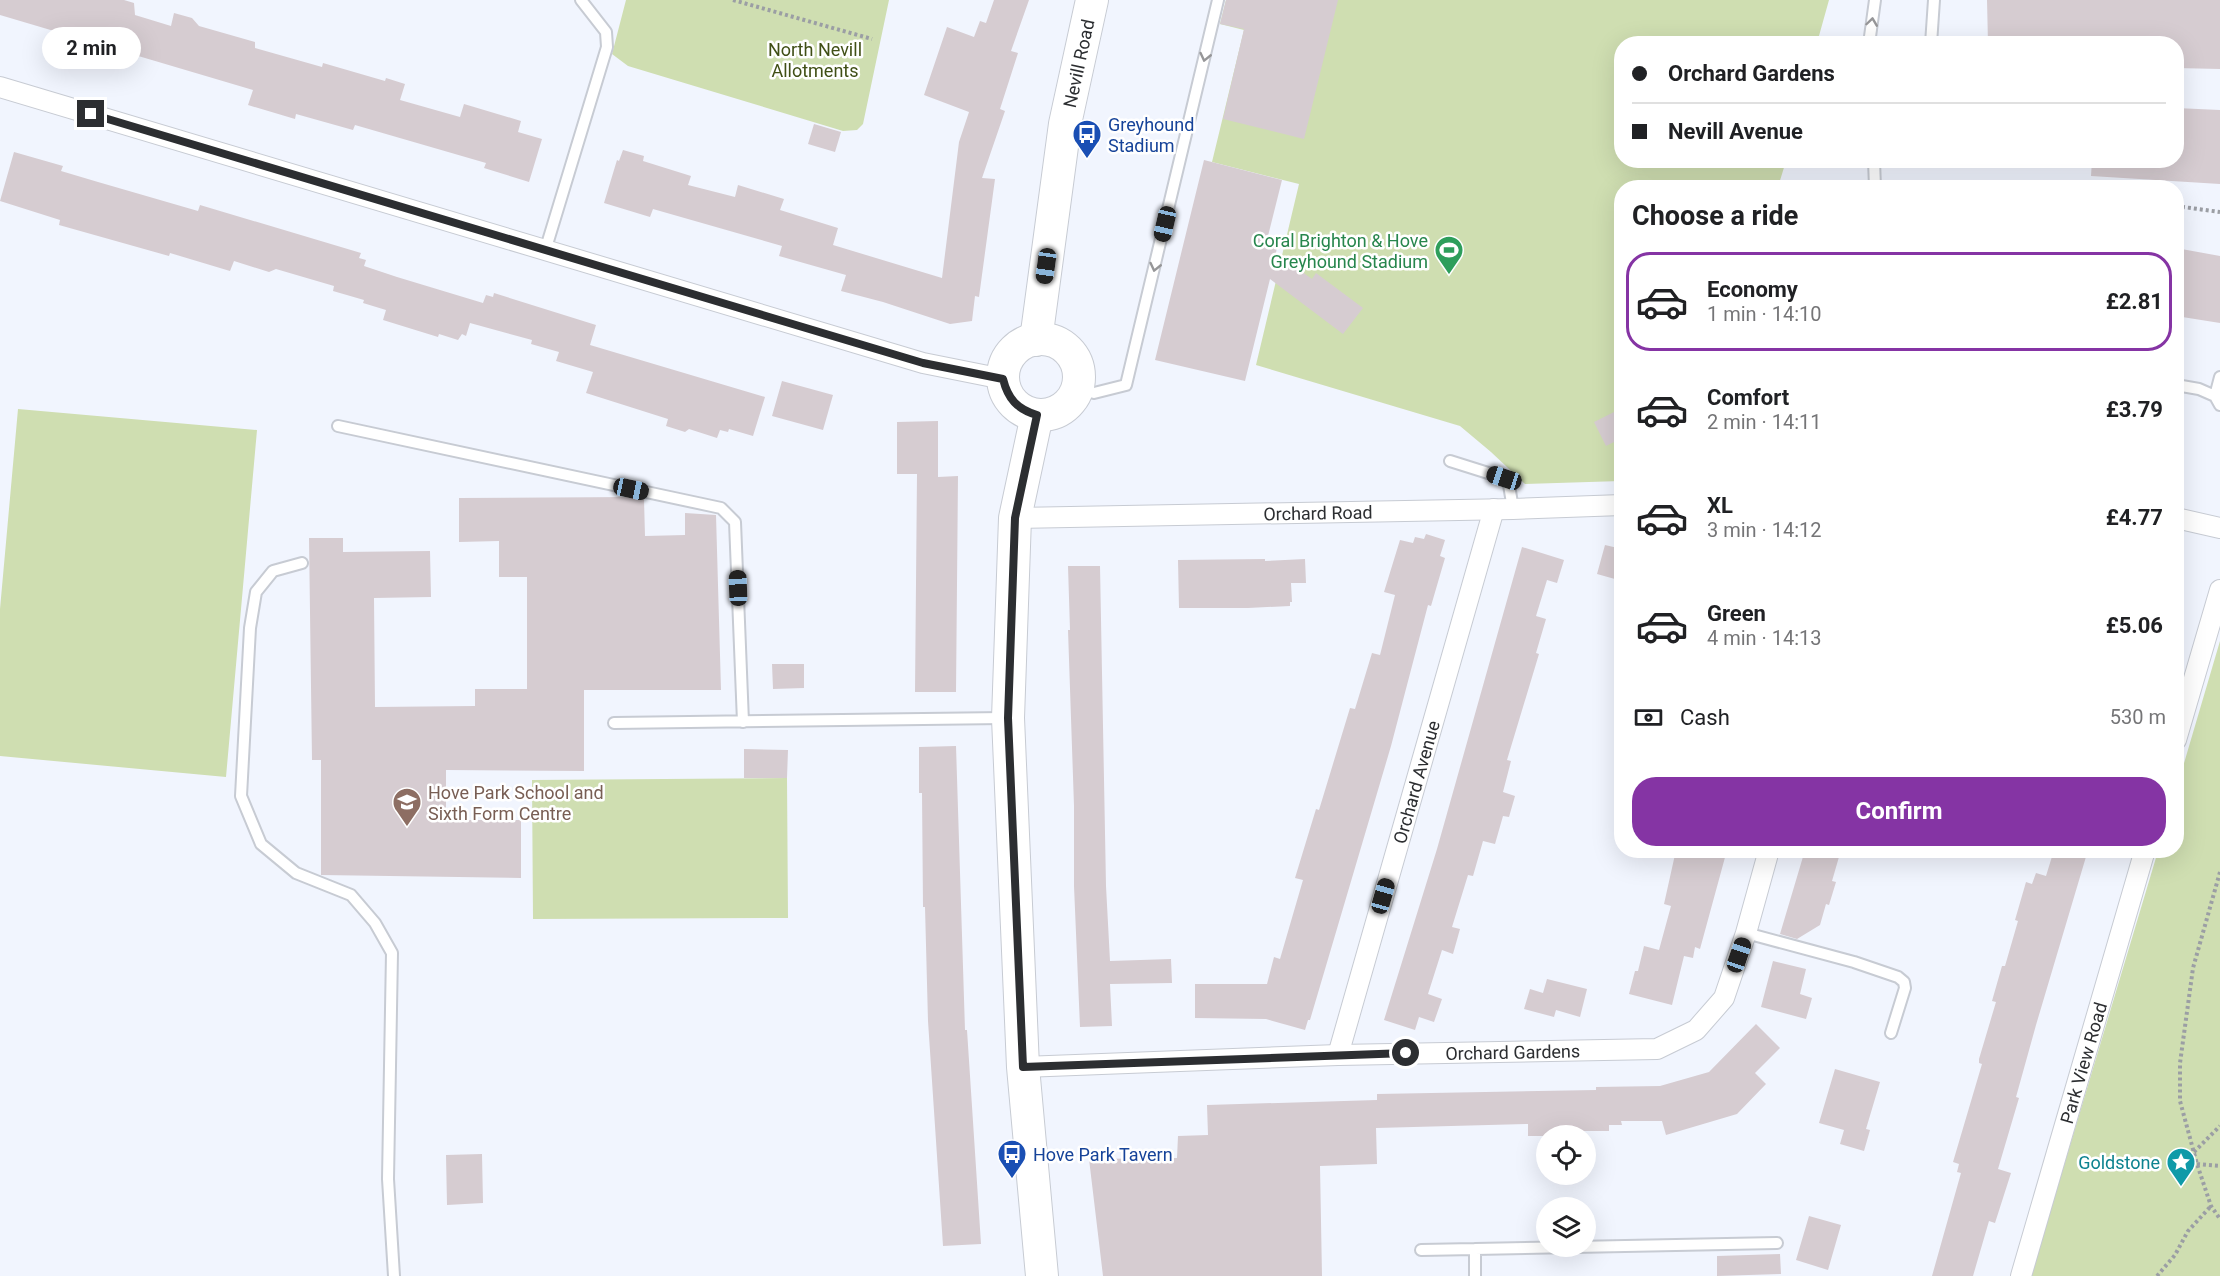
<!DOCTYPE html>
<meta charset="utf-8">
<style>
body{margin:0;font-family:Roboto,sans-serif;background:#f6f6f6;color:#202124;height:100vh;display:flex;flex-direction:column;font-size:22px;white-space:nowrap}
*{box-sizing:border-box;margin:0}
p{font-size:20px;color:#757577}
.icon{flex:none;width:33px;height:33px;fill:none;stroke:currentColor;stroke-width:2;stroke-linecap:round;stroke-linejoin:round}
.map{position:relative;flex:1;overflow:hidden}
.panel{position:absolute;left:1614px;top:180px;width:570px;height:678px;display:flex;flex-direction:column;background:#fff;border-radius:24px;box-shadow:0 6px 24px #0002}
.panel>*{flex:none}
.hud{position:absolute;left:1614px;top:36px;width:570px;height:132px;border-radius:24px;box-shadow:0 6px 24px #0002;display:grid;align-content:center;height:132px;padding:0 18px;background:#fff}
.buttons{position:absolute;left:1536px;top:1125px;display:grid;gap:12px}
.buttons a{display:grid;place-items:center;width:60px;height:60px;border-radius:50%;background:#fff;box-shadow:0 6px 24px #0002;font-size:30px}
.end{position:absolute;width:27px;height:27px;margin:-14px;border:8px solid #2c2e31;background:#fff;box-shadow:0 0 0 3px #fff}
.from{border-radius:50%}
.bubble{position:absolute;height:42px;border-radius:21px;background:#fff;box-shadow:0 6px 24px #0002;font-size:20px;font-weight:700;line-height:42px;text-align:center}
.car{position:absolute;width:18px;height:36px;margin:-18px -9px;border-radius:8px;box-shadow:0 0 4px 2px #0007;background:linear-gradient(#222 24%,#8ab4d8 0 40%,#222 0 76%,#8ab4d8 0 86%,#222 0)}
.hud b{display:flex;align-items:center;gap:21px;height:57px;font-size:22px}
.hud b+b{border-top:2px solid #e0e0e0}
.hud i{width:15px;height:15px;background:#202124}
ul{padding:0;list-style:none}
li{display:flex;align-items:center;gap:18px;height:99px;margin:0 12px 9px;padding:0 6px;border:3px solid transparent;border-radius:24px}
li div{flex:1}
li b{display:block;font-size:22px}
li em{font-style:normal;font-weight:700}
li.on{border-color:#8534a4}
li>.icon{width:54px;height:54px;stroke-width:1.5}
h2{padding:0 18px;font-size:27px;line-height:72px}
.pay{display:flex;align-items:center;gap:15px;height:66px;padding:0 18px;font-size:22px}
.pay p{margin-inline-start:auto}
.button{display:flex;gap:12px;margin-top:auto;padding:12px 18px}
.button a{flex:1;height:69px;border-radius:24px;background:#8534a4;color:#fff;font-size:24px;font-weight:700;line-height:69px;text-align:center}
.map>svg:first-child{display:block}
.green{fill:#cfdeb1}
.building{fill:#d6ccd1}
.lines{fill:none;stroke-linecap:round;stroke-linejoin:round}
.lane-casing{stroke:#c7cbd3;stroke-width:14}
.street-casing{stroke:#c7cbd3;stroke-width:22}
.primary-casing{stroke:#c7cbd3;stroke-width:34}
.path{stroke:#9b9ea4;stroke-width:4;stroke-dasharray:3 3;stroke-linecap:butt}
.lane{stroke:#fff;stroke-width:10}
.street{stroke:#fff;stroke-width:20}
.primary{stroke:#fff;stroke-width:32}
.oneway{stroke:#969698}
.route{stroke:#2c2e31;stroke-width:8}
.labels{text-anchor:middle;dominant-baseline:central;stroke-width:5;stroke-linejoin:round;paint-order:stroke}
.park-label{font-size:18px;fill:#404f16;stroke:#fff}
.street-label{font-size:18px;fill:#2c2e31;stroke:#fff}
.transit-label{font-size:18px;fill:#164399;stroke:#fff;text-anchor:start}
.leisure-label{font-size:18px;fill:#27864d;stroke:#fff;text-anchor:end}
.education-label{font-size:18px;fill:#785e54;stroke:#fff;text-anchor:start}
.culture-label{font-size:18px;fill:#0d838f;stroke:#fff;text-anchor:end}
</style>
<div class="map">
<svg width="2220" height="1276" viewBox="0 0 2220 1276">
<rect width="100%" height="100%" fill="#f1f5fe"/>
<!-- green -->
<path class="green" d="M626,0H889L863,124L857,130L843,131L628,66L612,54Z
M1226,0H1829L1817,43L1622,44V160L1786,161L1778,187L1622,188L1621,481L1525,484L1491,452L1460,426L1256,365L1299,184L1212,162L1244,30L1220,24Z
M18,409L257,430L226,777L0,756V609Z
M2220,641V1276H2031L2158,851L2176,850L2177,787Z
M787,778L788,918L533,919L532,780Z"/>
<!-- building -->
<path class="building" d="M0,0H124L134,3L135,15L171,26L174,13L192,18L199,26L255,42V48L322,67L323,63L385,81L386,78L405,84L400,100L460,117L464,104L521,121L518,132L542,139L529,182L484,168L486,163L355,125L353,130L296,114L295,119L248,105L253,90L0,15Z
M994,0H1029L1011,51L1018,53L1000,109L1005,111L982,178L995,179L979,297L975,296L972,321L950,324L883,302L841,291L846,275L779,256L782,246L653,209L650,217L604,203L617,160L619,161L623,150L644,156L643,161L691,176L688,185L735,197L738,185L784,199L780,210L838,228L833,245L942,278L959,142L969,112L924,95L947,27L974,37L980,21L986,23Z
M1226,0H1338L1304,139L1223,119L1244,29L1220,24Z
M1987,0H2220V69L2176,68V44H1988Z
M2176,108L2220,110V184L2091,176L2092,160H2176Z
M814,124L841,132L835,152L808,144Z
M14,152L63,166L61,171L98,182L198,211L200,205L361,253L359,258L366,260L364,266L397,277L483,303L486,295L493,297L494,293L596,325L590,345L765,397L753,436L729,429L728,432L720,430L717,438L689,429L685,432L666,426L668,419L586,393L593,372L556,361L559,352L531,344L532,340L470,323L466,336L462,334L458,340L439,334L438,337L383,320L386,310L363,303L364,300L333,291L334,286L276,269L269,272L234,261L230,271L170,253L169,256L59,225L60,220L0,201Z
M1204,160L1282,180L1266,244L1277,246L1276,253L1312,279L1316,273L1363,308L1343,334L1270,279L1245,381L1155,360Z
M2176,248L2220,256V323L2176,316Z
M782,381L833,395L823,430L772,416Z
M1622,408V438L1606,446L1594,422Z
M938,421V477L958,476L956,692H915L917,474H897V422Z
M633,497L644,499L645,536L685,535V513L716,515L721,690H584V771L446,770V820H521V878L321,875V760H312L309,538H343V552L430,551L431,597L374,598L375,707L475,706V689H527V577H499V541L459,542V498Z
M1426,534L1445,540L1440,556L1445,558L1431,606L1428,605L1391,746L1310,1020H1308L1305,1030L1266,1019L1195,1018V984H1267L1274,957L1280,959L1303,880L1295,878L1316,809L1319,810L1350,708L1355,709L1372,653L1380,655L1395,595L1384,592L1400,540L1413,543L1415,537L1424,539Z
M1605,545L1622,549V581L1597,574Z
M1522,547L1564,560L1557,583L1547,580L1536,616L1546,619L1536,653L1539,654L1507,760L1511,761L1503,792L1515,796L1509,817L1503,816L1495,844L1483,841L1473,876L1468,875L1452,927L1460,929L1453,954L1442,950L1428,994L1442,999L1434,1022L1419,1017L1415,1030L1384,1020L1437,849Z
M1265,559V561L1305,559L1306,583H1291L1292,602H1290V606L1248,608H1179L1178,560Z
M1068,566H1100L1106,886L1110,961L1171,959L1172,983L1110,984L1112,1026L1080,1027L1074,886V806L1068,630H1070Z
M772,664H804V688L773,689Z
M956,746L965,1030H967L981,1244L943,1246L928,1021L925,907H923L922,793H919V747Z
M744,749L788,750L787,778H744Z
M1676,850H1727L1700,949L1695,947L1693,958L1684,956L1672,1005L1629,994L1635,971H1638L1644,946L1659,950L1671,906L1664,904Z
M1805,850H1841L1832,881L1836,882L1829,905L1826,904L1820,925L1797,939L1780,934Z
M2054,850H2088L2036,1025L2016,1097L2019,1098L1998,1169L2011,1173L1995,1223L1989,1221L1973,1276H1932L1961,1173L1957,1172L1959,1164L1953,1162L1982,1064L1979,1063V1059L1996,1002L1992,1001L2002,966H2005L2018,921L2015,920L2026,882L2032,884L2036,873L2046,876Z
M1773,961L1806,969L1800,994L1812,998L1806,1019L1761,1007Z
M1547,979L1587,989L1580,1017L1556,1010L1554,1017L1524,1009L1530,989L1543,993Z
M1756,1024L1780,1048L1755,1073L1766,1084L1737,1114L1666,1135L1662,1121H1621L1622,1125H1609V1131H1552V1136H1528V1124L1376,1128L1377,1164L1320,1166L1322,1276H1103L1089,1159L1177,1158L1178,1136L1208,1135L1207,1105L1377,1100V1094L1596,1090V1087L1660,1086L1709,1072Z
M1835,1069L1880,1082L1866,1129L1870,1130L1864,1151L1840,1144L1844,1130L1819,1123Z
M482,1154L483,1203L447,1205L446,1155Z
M1809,1216L1841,1225L1828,1270L1796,1260Z
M1780,1254L1781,1274L1717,1276V1256Z"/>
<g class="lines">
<!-- lane casing -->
<g class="lane-casing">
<path id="lane" d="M1869,44L1875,0
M1931,44L1934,0
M1874,160L1875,188
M545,251L607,47L606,32L581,0
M2220,377L2215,396L2220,405
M2176,385L2199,389L2215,396
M1078,389L1094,393L1126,385L1218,0
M338,426L721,508L735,522L743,722
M1450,461L1504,478L1509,485L1513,509
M302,563L273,571L256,592L250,628L241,796L261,844L296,873L351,895L375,923L392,953L388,1179L394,1276
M614,723L1004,718
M1746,933L1854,962L1898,977L1904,982L1905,988L1891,1033
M1421,1250L1475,1249
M1475,1276V1249L1777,1243"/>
</g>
<!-- street casing -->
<g class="street-casing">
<g id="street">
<path d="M0,87L923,363L1003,379"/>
<path id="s1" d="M1015,518L1513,509L1622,505"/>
<path d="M2176,518L2220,528"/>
<path d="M2176,740L2220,590"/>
<path id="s2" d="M1338,1055L1494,509"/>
<path id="s3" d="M1023,1067L1338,1055L1657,1049L1696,1030L1724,998L1746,933L1769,850"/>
<path id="s4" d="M2021,1276L2145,850"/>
</g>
</g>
<!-- primary casing -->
<g class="primary-casing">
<g id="primary">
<circle cx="1041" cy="377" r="38"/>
<path id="s5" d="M1036,340L1065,124L1092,0"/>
<path d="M1037,415L1015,518L1008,718L1023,1067L1042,1276"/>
</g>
</g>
<!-- path -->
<path class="path" d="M733,0L872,39
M2176,206L2220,212
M2220,872L2193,968L2180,1063V1101L2197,1164L2211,1206L2220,1219
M2194,1152L2220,1126
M2197,1164L2220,1166
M2157,1276L2175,1255L2188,1231L2211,1206"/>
<!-- lane -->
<use href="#lane" class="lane"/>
<!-- street -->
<use href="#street" class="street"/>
<!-- primary -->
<use href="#primary" class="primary"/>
</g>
<!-- one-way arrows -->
<defs><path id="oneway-chevron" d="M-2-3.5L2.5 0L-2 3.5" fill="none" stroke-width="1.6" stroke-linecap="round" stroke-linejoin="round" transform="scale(1.5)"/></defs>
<g class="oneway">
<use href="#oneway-chevron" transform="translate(1872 22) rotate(-82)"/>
<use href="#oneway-chevron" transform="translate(1205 57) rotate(103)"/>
<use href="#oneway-chevron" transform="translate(1155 267) rotate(103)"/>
</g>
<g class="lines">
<!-- route -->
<path class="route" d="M91,114L923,363L1003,379C1008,399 1017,409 1037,415L1015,518L1008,718L1023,1067L1406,1053"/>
</g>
<!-- icons -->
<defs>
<g id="bus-pin" transform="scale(1.5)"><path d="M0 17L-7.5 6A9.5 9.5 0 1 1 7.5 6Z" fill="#1a4fb4" stroke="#fff"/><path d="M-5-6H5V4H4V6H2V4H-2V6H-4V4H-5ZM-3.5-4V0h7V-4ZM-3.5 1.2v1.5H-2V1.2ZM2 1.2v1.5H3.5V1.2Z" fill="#fff"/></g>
<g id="stadium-pin" transform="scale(1.5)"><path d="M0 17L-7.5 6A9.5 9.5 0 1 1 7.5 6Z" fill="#2e9e5b" stroke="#fff"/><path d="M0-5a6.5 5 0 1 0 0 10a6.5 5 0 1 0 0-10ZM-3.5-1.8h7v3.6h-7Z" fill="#fff"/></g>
<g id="school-pin" transform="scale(1.5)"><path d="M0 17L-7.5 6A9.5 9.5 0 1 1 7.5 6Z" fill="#8d6e63" stroke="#fff"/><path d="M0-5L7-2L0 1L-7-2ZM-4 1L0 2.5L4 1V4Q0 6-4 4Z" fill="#fff"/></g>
<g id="sight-pin" transform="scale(1.5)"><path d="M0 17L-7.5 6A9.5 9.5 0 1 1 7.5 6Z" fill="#0f9aa8" stroke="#fff"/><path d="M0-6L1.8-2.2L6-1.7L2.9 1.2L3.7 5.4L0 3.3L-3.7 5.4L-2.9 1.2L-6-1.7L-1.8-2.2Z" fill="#fff"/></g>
</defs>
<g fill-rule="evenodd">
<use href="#bus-pin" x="1087" y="134"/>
<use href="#stadium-pin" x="1449" y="250"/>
<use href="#school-pin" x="407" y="802"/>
<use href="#bus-pin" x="1012" y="1154"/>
<use href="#sight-pin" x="2181" y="1162"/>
</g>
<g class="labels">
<!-- park labels -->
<g class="park-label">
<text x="815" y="49">North Nevill<tspan x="815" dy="21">Allotments</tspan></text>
</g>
<!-- street labels -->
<g class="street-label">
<text stroke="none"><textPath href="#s5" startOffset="280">Nevill Road</textPath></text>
<text stroke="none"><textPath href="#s1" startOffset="303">Orchard Road</textPath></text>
<text stroke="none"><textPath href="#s2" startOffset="284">Orchard Avenue</textPath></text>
<text stroke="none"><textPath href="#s3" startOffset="490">Orchard Gardens</textPath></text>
<text stroke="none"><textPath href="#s4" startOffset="222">Park View Road</textPath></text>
</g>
<!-- transit labels -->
<g class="transit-label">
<text x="1108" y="124">Greyhound<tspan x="1108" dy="21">Stadium</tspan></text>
<text x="1033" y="1154">Hove Park Tavern</text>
</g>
<!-- leisure labels -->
<g class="leisure-label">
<text x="1428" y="240">Coral Brighton &amp; Hove<tspan x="1428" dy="21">Greyhound Stadium</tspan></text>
</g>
<!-- education labels -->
<g class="education-label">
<text x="428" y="792">Hove Park School and<tspan x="428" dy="21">Sixth Form Centre</tspan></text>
</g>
<!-- culture labels -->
<g class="culture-label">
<text x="2160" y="1162">Goldstone</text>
</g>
</g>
</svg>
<div class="buttons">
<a><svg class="icon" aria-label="locate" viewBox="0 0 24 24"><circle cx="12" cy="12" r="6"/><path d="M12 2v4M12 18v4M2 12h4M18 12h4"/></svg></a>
<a><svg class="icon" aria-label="layers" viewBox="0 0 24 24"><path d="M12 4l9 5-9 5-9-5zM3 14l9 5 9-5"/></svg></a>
</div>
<i class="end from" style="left:1406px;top:1053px"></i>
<i class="end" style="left:91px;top:114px"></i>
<div class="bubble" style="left:42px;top:27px;width:99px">2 min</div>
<i class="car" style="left:1165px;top:224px;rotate:193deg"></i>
<i class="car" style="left:1046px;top:266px;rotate:188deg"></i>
<i class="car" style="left:1504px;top:478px;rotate:288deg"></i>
<i class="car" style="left:631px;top:489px;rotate:102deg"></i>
<i class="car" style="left:738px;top:588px;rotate:358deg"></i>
<i class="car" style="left:1383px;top:896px;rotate:16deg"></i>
<i class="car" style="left:1739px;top:955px;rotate:19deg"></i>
<div class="hud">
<b><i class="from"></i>Orchard Gardens</b>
<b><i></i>Nevill Avenue</b>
</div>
<section class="panel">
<h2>Choose a ride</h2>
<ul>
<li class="on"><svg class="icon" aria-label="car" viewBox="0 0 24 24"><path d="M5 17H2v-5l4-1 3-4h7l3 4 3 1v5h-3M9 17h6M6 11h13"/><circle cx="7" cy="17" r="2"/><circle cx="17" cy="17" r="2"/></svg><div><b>Economy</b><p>1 min · 14:10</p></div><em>£2.81</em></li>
<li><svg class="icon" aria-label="car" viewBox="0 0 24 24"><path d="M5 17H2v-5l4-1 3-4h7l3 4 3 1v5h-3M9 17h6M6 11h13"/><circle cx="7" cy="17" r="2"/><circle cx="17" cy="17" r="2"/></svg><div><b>Comfort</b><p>2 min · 14:11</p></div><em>£3.79</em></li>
<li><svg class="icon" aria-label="car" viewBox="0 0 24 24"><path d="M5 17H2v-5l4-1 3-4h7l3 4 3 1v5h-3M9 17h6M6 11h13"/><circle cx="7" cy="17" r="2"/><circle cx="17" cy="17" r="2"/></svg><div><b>XL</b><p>3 min · 14:12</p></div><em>£4.77</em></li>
<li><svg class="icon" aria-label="car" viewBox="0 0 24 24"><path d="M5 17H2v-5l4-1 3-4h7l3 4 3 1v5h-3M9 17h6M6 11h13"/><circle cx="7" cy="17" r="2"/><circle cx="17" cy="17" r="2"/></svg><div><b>Green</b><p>4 min · 14:13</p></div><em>£5.06</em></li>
</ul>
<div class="pay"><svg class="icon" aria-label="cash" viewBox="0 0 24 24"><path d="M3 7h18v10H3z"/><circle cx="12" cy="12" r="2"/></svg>Cash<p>530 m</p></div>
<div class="button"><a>Confirm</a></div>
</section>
</div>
